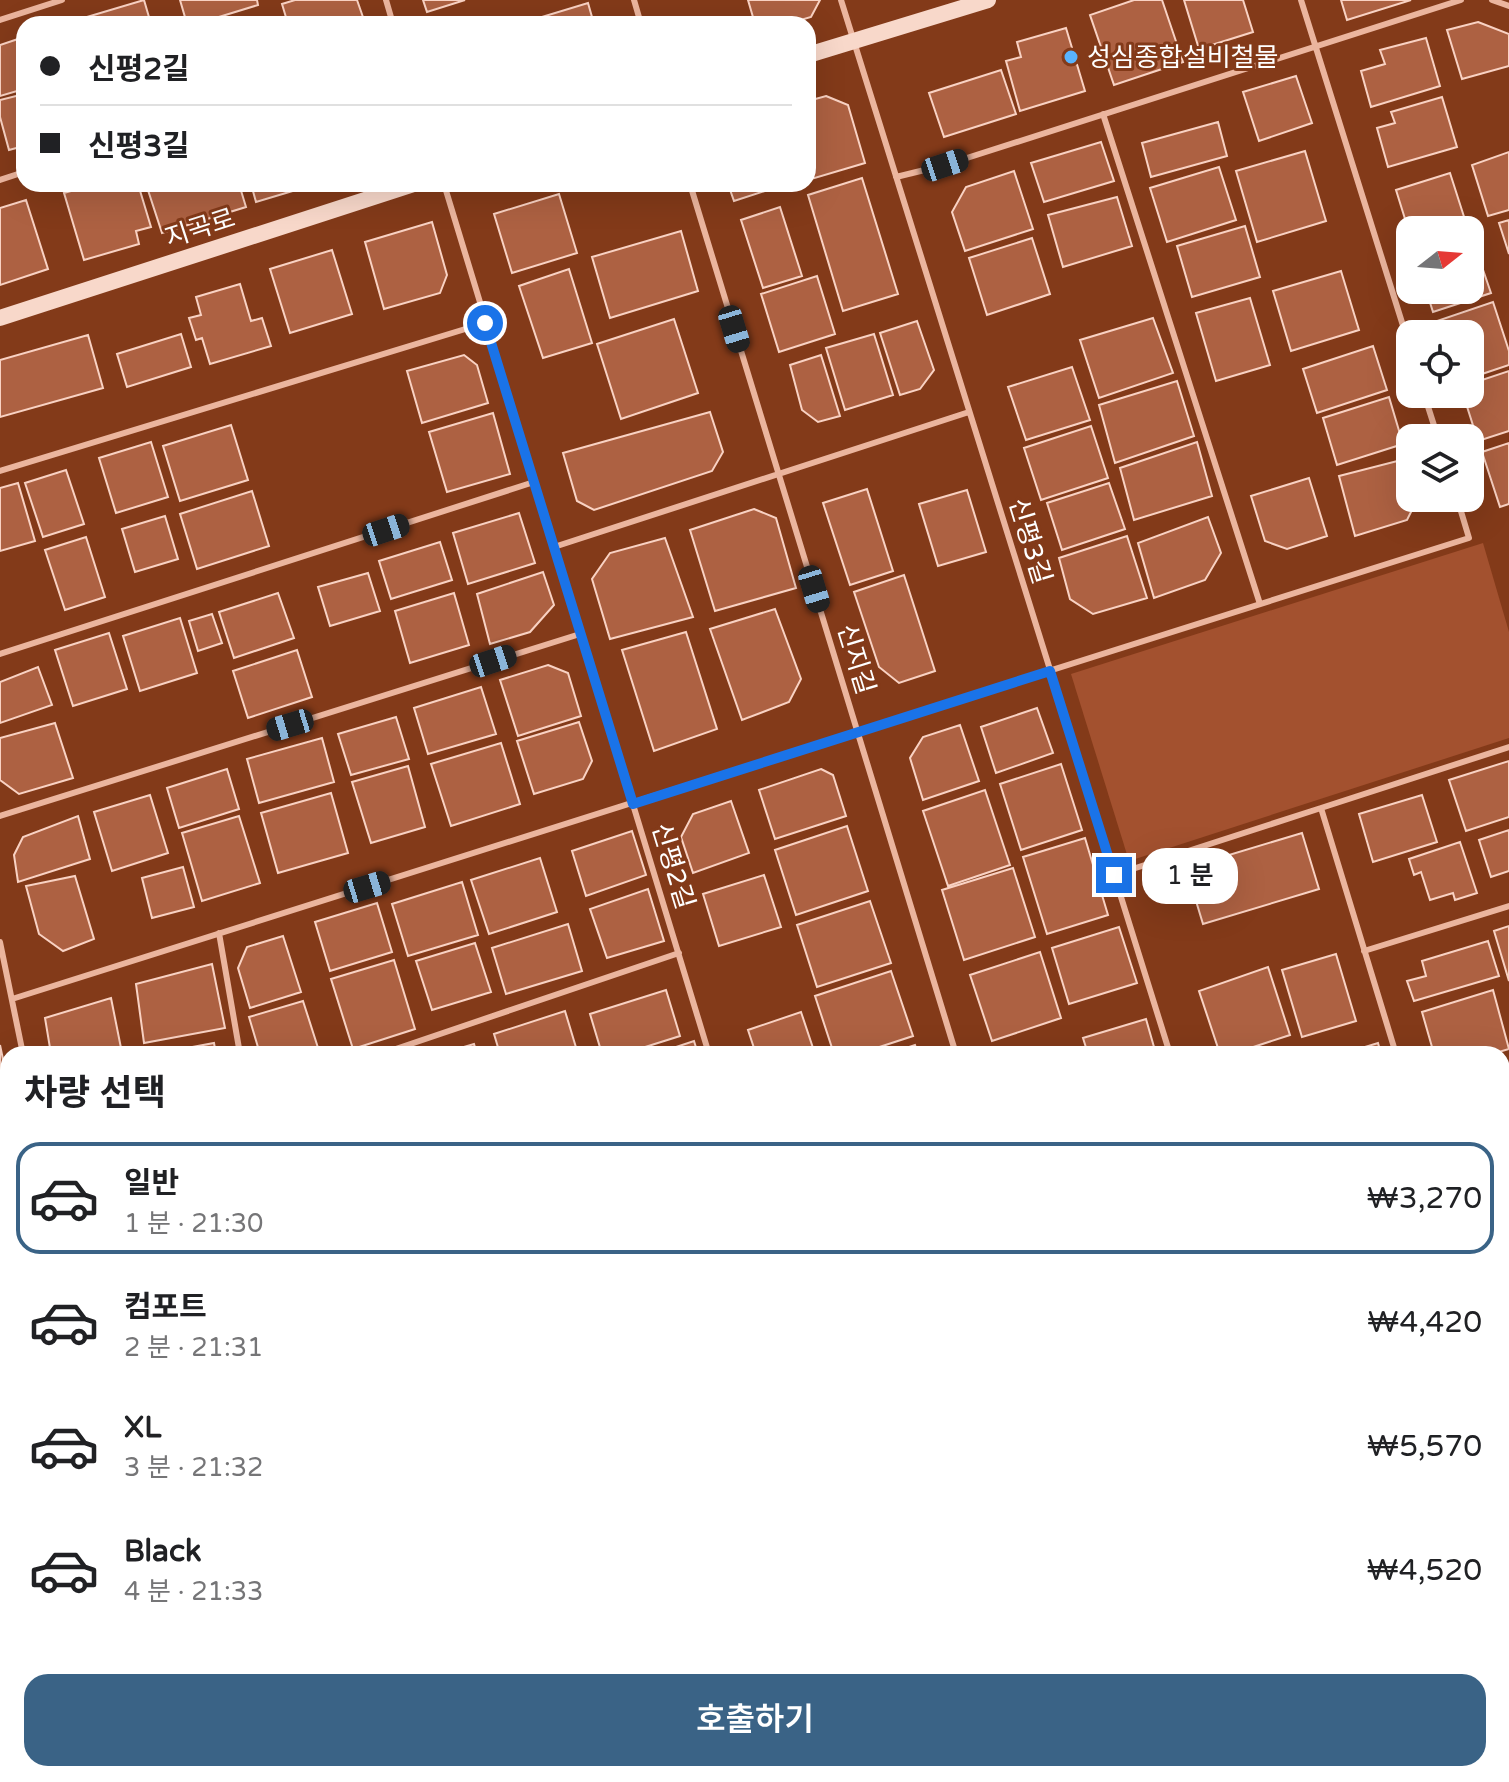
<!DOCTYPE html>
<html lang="ko">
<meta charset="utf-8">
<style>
body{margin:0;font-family:"Varela Round","Noto Sans KR",sans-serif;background:#f6f6f6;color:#202124;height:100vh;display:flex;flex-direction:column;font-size:30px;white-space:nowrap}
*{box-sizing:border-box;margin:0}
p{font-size:26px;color:#757577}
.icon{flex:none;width:44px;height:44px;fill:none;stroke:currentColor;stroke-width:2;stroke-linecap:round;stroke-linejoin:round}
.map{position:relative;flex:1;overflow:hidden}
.details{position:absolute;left:0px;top:1046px;width:1510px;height:736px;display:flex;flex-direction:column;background:#fff;border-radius:24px 24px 0 0;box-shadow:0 8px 32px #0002}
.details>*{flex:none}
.hud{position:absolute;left:16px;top:16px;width:800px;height:176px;border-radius:24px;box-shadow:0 8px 32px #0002;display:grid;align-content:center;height:176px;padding:0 24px;background:#fff}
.needle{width:52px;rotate:73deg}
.controls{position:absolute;left:1396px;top:216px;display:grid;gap:16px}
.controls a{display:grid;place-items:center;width:88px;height:88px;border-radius:16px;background:#fff;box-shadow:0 8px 32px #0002;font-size:40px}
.end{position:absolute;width:36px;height:36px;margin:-18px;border:10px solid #1a73e8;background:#fff;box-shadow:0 0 0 4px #fff}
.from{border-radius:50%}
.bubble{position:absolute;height:56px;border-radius:24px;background:#fff;box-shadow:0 8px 32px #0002;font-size:26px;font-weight:600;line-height:56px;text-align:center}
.car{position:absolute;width:24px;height:48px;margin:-24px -12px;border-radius:10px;box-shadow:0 0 6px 2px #0007;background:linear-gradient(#222 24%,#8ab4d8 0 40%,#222 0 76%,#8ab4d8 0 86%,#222 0)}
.hud b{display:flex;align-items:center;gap:28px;height:76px;font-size:30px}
.hud b+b{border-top:2px solid #e0e0e0}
.hud i{width:20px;height:20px;background:#202124}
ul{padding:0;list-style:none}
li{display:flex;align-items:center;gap:24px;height:112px;margin:0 16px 12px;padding:0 8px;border:4px solid transparent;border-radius:24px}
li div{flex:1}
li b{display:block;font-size:30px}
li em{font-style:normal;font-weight:600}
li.selected{border-color:#3a6386}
li>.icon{width:72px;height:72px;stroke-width:1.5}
h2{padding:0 24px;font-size:36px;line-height:96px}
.cta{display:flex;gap:16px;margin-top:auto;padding:16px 24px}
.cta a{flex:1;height:92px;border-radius:24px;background:#3a6386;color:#fff;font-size:32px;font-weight:600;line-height:92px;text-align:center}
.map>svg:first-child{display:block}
.green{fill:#a3512f}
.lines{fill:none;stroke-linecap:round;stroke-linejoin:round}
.stream{stroke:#eeab91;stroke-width:10}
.building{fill:#ad6142;stroke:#f9d2c3;stroke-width:2}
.lane{stroke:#ebb59e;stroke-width:6}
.secondary{stroke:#f8d8ca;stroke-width:16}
.route{stroke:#1a73e8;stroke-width:10}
.poi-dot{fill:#59b3fe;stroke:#833a19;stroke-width:3}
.labels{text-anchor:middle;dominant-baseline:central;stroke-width:6;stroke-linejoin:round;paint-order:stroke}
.poi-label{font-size:26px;fill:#fff;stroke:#833a19;text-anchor:start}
.street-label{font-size:26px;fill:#fff;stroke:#833a19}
</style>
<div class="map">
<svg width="1509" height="1782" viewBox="0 0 1509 1782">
<rect width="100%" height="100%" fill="#833a19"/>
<!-- green -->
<path class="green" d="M1483,543L1509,632V738L1129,861L1071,674Z"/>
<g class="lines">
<!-- stream -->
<path class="stream" d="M1502,1508L1509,1505
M1068,1774L1070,1782
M743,1782L765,1774"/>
</g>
<!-- building -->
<path class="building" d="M144,0L151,24H70V22Z
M180,0H257L258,5L196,24H187Z
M295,0H357L364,20L361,24H288L282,4Z
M423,0H465L427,12Z
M748,0H820L811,17L787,24H755Z
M1134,0H1162L1183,62L1114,85L1090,15Z
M1184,0H1243L1253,32L1199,49Z
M1341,0H1411L1347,20Z
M588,3L594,24H522V23Z
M1478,22L1509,34V66L1462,79L1447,30Z
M1066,28L1085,91L1020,111L1006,61L1021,57L1017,42Z
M24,37V89L0,96V45Z
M1426,38L1440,86L1371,107L1361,71L1385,64L1380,50Z
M1001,70L1016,114L944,137L929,93Z
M1296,76L1312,123L1259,141L1243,92Z
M24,94V146L9,150L0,117V100Z
M826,96L848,105L865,163L808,180V101Z
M1442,97L1457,147L1388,167L1377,128L1395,123L1391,112Z
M1218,122L1227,156L1151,177L1142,143Z
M1101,142L1114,181L1044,202L1031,163Z
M1305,151L1326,221L1257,242L1236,171Z
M1509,152V210L1488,216L1472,165Z
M1219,167L1236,220L1167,242L1150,188Z
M1014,171L1033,229L965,251L952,212L966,187Z
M1450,173L1467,226L1455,230H1410V235L1396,190Z
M862,178L898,294L843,311L808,195Z
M95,184H138L151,227L136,231L139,244L84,260L64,193Z
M146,184H239L246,207L162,233Z
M251,184H316L256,202Z
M728,184H786L734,201Z
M559,194L577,253L512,273L494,214Z
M1117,197L1132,246L1063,267L1048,215Z
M26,200L48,269L0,285V208Z
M780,207L802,276L763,288L741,220Z
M1509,220V254L1499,223Z
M432,222L447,275L440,293L384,309L365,242Z
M1245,226L1260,277L1192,297L1177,246Z
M681,231L698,291L610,318L592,257Z
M1470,232L1491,293L1433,312L1426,290H1470Z
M1032,238L1050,294L987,315L969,258Z
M332,250L352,314L290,333L270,269Z
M569,269L592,343L543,358L519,286Z
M1341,271L1359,330L1291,351L1273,291Z
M817,276L835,334L779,352L761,294Z
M240,284L251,321L262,318L271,346L210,364L202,338L196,340L189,318L201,315L196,297Z
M1250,298L1270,365L1216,381L1196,313Z
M1493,302L1509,351V365L1470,378V334H1432L1428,324Z
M1153,318L1173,373L1099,398L1080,340Z
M674,319L698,393L621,419L597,344Z
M917,321L934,370L920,389L900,395L880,333Z
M181,334L191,367L127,387L117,354Z
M874,334L893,395L845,410L826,348Z
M88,335L103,388L0,417V360Z
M1373,346L1387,390L1317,413L1303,369Z
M464,355L477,365L488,403L422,423L407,371Z
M821,355L840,416L818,422L802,410L790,365Z
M1072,367L1090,420L1026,440L1008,387Z
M1509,371V431L1478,441L1463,394H1470V384Z
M1177,381L1194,436L1115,463L1099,405Z
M1389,397L1403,444L1337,465L1323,418Z
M710,412L723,452L712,471L594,510L577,501L563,453Z
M493,413L510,474L447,492L429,432Z
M231,425L248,480L180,501L163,446Z
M1091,426L1108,478L1041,500L1024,448Z
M151,442L168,497L116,513L99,458Z
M1197,442L1212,496L1134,520L1120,468Z
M1509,443V504L1500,507L1482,452Z
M1409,458L1410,498H1418L1407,520L1355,536L1339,476Z
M66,470L84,524L43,537L25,483Z
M1309,478L1327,536L1287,549L1265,541L1251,496Z
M18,483L35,541L0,551V488Z
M1109,483L1125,529L1062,550L1047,503Z
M867,489L893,571L850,585L823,503Z
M967,490L986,552L938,566L919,504Z
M252,491L269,546L197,569L180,514Z
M754,509L776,518L796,588L715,611L690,530Z
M519,513L535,563L468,584L453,533Z
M165,516L178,559L135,572L122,529Z
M1208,517L1221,553L1205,580L1154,598L1138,543Z
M1127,536L1147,598L1093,614L1070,599L1059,558Z
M86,537L105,597L65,610L45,550Z
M665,538L693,617L610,639L592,579L610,553Z
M440,542L452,580L391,599L379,561Z
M543,572L554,605L530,632L490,644L477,594Z
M368,573L380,611L330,626L318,587Z
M904,575L935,671L899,683L879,667L854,592Z
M278,593L294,638L234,658L219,612Z
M454,593L469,645L410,663L395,611Z
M775,609L801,679L789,702L742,720L710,629Z
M212,614L222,643L198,651L189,621Z
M180,618L197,673L140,691L123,636Z
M686,632L717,729L654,751L622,650Z
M109,633L127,689L73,706L55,650Z
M297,650L312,697L248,718L233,671Z
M548,665L568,673L581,716L518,736L500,680Z
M38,667L52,705L0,723V682Z
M481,687L496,734L428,754L414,708Z
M1037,708L1053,753L996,773L981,727Z
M396,717L409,759L351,775L338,734Z
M579,722L592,761L583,779L534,794L517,741Z
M55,723L73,778L19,794L0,780V738Z
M960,725L979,781L923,800L910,758L923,737Z
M322,738L334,782L259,803L247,759Z
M501,743L520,804L451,826L431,764Z
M1509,761V817L1466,831L1449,780Z
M1061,764L1082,830L1021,850L1000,784Z
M408,766L425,827L371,843L352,782Z
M227,769L239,809L179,828L167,788Z
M821,769L833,775L846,816L775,839L759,790Z
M985,790L1010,865L948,886L923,811Z
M331,793L348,853L278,873L261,813Z
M150,795L168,853L112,871L94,812Z
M1422,795L1437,842L1373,862L1359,814Z
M731,801L749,853L693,873L681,837L693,814Z
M78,816L90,859L18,882L14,855L23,837Z
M239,816L260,883L202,901L182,833Z
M847,826L868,891L796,915L775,850Z
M1509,830V871L1491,877L1479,840Z
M632,831L646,875L586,896L572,851Z
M1302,833L1319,889L1203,924L1186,868Z
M1085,838L1108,915L1047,934L1023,857Z
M1460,842L1477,893L1455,900L1453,893L1430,900L1421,872L1414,875L1409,859Z
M540,858L557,912L489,934L471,880Z
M183,867L194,907L152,918L142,878Z
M1013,868L1035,937L964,960L942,890Z
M764,875L781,927L719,946L703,894Z
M75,876L94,939L63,951L39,934L26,886Z
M462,882L478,935L408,956L392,904Z
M648,889L664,941L607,958L590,909Z
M870,901L891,963L817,987L797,925Z
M377,903L392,952L330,971L315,922Z
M568,924L582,971L506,994L492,948Z
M1509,926V981L1494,931Z
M1119,927L1137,983L1069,1004L1052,948Z
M283,936L301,992L250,1008L238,968L247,947Z
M1488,941L1499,976L1414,1001L1407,981L1426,976L1422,961Z
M475,943L491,992L432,1010L416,961Z
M1040,952L1061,1018L992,1041L970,975Z
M1336,954L1356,1021L1302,1037L1282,970Z
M394,960L415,1029L353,1049L331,979Z
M212,964L225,1028L144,1043L136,984Z
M1268,967L1290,1035L1232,1054H1220L1199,991Z
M891,971L913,1036L858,1054H834L815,996Z
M666,990L680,1036L623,1054H602L590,1014Z
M1493,990L1509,1049L1492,1054H1434L1422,1012Z
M111,998L121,1048L88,1054H51L45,1018Z
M303,1001L320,1054H260L249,1017Z
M565,1011L578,1054H500L494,1034Z
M801,1012L815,1054H756L748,1030Z
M1146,1019L1156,1054H1088L1083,1038Z
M694,1041L698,1054H655Z
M214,1043L216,1054H155Z
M1378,1043L1381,1054H1342Z
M474,1044L477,1054H440Z
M0,1045L8,1083V1155L0,1156Z
M915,1045L918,1054H888Z
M1509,1097V1148L1502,1151V1099Z
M8,1169V1308L0,1310V1171Z
M182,1774H312L315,1782H185Z"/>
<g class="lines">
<!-- lane -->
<path class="lane" d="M386,0L393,24
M634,0L641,24
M841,0L1170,1054
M1301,0L1410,348
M1492,0L1509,6
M0,20L62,0
M1103,114L1260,604
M896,177L945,165L1461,0
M0,180L24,172
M444,184L709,1054
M690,184L956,1054
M1424,394L1438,438
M0,471L485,323
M554,547L969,412
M0,654L534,482
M0,816L580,634
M1114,875L1321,808
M219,933L240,1054
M0,942L23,1054
M1364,951L1509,906
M12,999L1469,538L1457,498
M381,1054L679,953
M1396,1054L1321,808L1509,747
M1502,1070L1509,1067
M1502,1242L1509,1240
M0,1593L8,1582
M695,1774L698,1782
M553,1782L576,1774"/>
<!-- secondary -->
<path class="secondary" d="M808,55L988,0
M0,318L414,184
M0,1736L9,1782"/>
</g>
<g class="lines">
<!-- route -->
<path class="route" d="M485,323L633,804L1050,671L1114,875"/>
</g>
<!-- markers -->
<circle class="poi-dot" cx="1071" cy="57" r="8"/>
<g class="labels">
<!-- poi labels -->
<g class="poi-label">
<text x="1087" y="57">성심종합설비철물</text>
</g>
<!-- street labels -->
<g class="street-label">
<text transform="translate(200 228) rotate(-18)">지곡로</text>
<text transform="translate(1030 541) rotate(73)">신평3길</text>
<text transform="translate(856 659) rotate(73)">신지길</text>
<text transform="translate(673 866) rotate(73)">신평2길</text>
</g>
</g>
</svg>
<div class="controls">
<a><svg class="needle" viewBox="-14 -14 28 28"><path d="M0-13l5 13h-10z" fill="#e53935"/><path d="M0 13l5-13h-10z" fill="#757577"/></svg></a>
<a><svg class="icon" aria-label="locate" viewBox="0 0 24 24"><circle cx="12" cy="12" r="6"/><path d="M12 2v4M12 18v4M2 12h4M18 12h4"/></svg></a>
<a><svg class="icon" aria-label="layers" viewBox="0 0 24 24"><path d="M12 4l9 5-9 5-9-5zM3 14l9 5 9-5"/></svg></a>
</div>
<i class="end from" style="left:485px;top:323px"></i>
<i class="end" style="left:1114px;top:875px"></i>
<div class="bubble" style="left:1142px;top:848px;width:96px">1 분</div>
<i class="car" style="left:945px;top:165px;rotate:72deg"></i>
<i class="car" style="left:734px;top:329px;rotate:163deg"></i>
<i class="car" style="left:386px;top:530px;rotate:72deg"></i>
<i class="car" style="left:814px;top:589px;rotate:163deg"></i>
<i class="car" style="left:493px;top:661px;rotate:72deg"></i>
<i class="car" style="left:290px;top:725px;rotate:253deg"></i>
<i class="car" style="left:367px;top:887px;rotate:73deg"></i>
<div class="hud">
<b><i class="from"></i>신평2길</b>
<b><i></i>신평3길</b>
</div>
<section class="details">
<h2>차량 선택</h2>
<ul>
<li class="selected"><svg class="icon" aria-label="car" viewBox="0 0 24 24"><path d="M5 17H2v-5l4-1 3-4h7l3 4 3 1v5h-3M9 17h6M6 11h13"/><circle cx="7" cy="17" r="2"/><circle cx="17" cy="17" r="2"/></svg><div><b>일반</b><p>1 분 · 21:30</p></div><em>₩3,270</em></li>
<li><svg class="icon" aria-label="car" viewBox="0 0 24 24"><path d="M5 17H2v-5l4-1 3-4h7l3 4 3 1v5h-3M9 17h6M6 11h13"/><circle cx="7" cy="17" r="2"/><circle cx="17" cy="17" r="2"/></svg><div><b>컴포트</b><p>2 분 · 21:31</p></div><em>₩4,420</em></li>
<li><svg class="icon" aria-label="car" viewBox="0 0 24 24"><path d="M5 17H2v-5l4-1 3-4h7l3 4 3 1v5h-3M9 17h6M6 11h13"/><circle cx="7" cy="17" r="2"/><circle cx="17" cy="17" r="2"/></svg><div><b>XL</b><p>3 분 · 21:32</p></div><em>₩5,570</em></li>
<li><svg class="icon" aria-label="car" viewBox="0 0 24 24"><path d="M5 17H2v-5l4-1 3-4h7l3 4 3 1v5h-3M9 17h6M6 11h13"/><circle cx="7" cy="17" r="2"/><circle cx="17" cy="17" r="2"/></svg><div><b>Black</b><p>4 분 · 21:33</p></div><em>₩4,520</em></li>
</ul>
<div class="cta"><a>호출하기</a></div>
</section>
</div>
